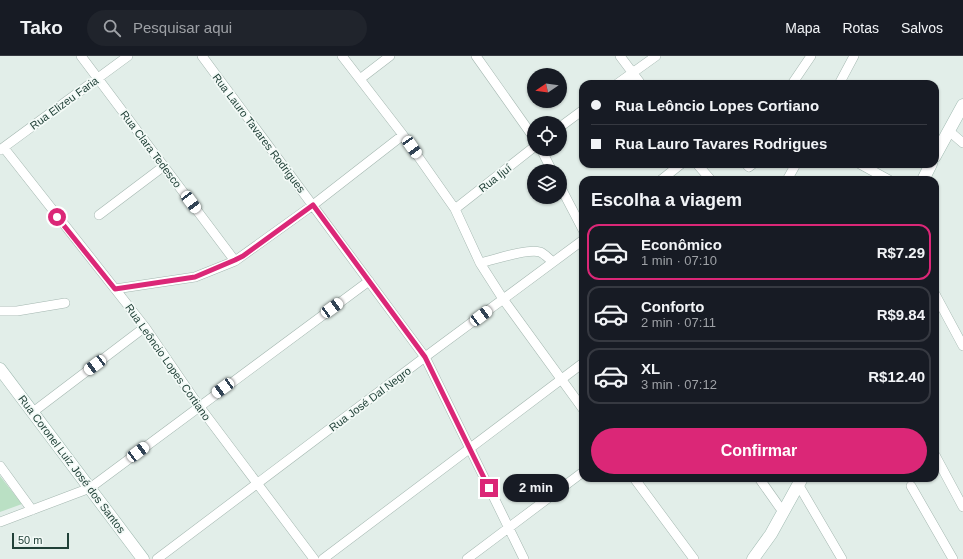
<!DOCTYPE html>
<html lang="pt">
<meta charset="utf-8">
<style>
body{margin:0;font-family:Arial,sans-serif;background:#20242c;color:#f1f3f6;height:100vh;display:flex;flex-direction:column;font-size:15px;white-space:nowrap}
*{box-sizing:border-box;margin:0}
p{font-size:13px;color:#9ea1a6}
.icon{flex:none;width:22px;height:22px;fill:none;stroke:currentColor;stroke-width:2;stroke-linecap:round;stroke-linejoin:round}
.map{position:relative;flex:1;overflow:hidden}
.details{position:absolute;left:579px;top:120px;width:360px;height:306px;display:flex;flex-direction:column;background:#171b24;border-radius:12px;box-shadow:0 1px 3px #0004}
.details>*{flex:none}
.hud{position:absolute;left:579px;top:24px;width:360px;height:88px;border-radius:12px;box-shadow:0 1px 3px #0004;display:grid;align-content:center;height:88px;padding:0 12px;background:#171b24}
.needle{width:26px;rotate:257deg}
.tools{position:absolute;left:527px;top:12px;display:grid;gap:8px}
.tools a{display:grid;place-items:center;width:40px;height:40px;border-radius:50%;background:#171b24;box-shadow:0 1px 3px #0004;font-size:20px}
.scale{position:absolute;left:12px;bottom:10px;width:57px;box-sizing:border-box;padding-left:4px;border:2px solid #214138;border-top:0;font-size:11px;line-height:14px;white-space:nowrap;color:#214138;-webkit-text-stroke:3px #f3faf7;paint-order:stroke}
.end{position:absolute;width:18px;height:18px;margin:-9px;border:5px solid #db2777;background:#fff;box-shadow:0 0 0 2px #fff}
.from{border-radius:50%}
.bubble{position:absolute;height:28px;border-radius:14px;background:#171b24;box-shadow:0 1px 3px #0004;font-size:13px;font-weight:800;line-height:28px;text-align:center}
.car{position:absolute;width:12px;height:24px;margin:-12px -6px;border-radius:5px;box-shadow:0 0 3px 1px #0007;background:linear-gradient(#fff 24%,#345 0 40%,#fff 0 76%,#345 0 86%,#fff 0)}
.hud b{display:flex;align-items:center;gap:14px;height:38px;font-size:15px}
.hud b+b{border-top:1px solid #363941}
.hud i{width:10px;height:10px;background:#f1f3f6}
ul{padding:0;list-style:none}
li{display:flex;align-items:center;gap:12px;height:56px;margin:0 8px 6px;padding:0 4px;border:2px solid #363941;border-radius:12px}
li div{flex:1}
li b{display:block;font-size:15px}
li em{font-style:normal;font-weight:800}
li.selected{border-color:#db2777}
li>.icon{width:36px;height:36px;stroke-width:1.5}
h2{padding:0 12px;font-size:18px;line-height:48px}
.primary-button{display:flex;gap:8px;margin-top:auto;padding:8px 12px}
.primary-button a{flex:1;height:46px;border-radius:24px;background:#db2777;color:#fff;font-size:16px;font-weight:800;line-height:46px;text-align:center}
header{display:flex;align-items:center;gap:24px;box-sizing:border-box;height:56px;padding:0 20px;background:#171b24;border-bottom:1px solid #363941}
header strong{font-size:19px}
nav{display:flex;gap:22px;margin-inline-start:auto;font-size:14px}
.search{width:280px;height:36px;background:#20242c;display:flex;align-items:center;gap:10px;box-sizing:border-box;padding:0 14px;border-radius:22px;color:#9ea1a6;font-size:15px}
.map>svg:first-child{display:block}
.green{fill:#bae0c4}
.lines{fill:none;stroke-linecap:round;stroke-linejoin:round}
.minor-casing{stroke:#a4b7b0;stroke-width:10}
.secondary-casing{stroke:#a0bab1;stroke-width:13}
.minor{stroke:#fff;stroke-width:9}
.secondary{stroke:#fff;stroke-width:12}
.route{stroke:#db2777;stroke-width:5}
.labels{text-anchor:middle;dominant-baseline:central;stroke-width:3.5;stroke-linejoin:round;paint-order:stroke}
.street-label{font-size:11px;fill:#214138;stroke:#f3faf7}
</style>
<header>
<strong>Tako</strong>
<div class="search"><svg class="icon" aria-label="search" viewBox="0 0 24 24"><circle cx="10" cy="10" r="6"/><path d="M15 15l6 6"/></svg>Pesquisar aqui</div>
<nav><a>Mapa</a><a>Rotas</a><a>Salvos</a></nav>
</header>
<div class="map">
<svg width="963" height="503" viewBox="0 0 963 503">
<rect width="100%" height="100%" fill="#e2eee9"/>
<!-- green -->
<path class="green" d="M0,420L22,448L0,456Z"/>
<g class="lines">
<!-- minor casing -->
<g class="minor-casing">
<path id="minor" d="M81,0L235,205
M202,0L425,301L524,503
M342,0L403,79L455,153L480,207L503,243L583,353
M476,0L534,82
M620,0L641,28
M360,23L390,0
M617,28L656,0
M792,28L811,0
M839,28L854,0
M560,71L583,54
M949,75L963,87
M4,92L145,271L199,350L314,503
M541,93L552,115
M0,94L128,0
M697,108L711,124
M746,108L749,111L753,108
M860,108L889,124
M661,124L681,108
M787,124L796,108
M560,130L583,174
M455,153L534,91
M99,159L164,110
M480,207C494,204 527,192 540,196C545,198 549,203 553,206
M115,233L195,221L235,205L313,149L403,79
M935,238L963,290
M0,255H17L65,247
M33,356L145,271
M935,399L963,451
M0,410L32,454
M634,422L694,503
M759,422L783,456
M798,428L842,503
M911,430L953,503
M0,466L90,432L369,225
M157,503L425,301L583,184
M323,503L583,307
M467,503L583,416"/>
</g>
<!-- secondary casing -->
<g class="secondary-casing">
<path id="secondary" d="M935,100L963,49
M923,124L931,108
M0,313L143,503
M753,503L771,478L802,422"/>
</g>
<!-- minor -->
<use href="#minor" class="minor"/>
<!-- secondary -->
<use href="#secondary" class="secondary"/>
</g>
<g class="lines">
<!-- route -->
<path class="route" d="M57,161L115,233L195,221L235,204L243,200L313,149L425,301L489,432"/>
</g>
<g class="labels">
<!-- street labels -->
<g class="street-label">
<text transform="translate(64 47) rotate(-36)">Rua Elizeu Faria</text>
<text transform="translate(259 77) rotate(53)">Rua Lauro Tavares Rodrigues</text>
<text transform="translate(151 93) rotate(53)">Rua Clara Tedesco</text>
<text transform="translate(495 122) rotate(-38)">Rua Ijuí</text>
<text transform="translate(168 306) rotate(55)">Rua Leôncio Lopes Cortiano</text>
<text transform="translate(370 343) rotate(-37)">Rua José Dal Negro</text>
<text transform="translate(72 408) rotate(53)">Rua Coronel Luiz José dos Santos</text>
</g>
</g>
</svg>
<div class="tools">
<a><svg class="needle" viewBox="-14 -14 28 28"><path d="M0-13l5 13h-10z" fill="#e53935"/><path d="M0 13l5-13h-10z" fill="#9ea1a6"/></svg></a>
<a><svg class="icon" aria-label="locate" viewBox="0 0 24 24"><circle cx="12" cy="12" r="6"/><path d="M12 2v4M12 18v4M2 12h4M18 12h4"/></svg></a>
<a><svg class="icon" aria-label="layers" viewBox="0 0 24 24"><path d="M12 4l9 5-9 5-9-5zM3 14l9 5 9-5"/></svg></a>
</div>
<div class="scale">50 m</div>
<i class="end from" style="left:57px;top:161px"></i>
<i class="end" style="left:489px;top:432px"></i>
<div class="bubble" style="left:503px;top:418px;width:66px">2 min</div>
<i class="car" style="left:412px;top:91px;rotate:145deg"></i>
<i class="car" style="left:191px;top:146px;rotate:143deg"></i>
<i class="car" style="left:332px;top:252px;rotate:54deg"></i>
<i class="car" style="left:481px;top:260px;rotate:53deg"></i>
<i class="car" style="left:95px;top:309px;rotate:233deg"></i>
<i class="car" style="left:223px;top:332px;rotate:234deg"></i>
<i class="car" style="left:138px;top:396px;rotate:53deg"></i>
<div class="hud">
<b><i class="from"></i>Rua Leôncio Lopes Cortiano</b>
<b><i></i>Rua Lauro Tavares Rodrigues</b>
</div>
<section class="details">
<h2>Escolha a viagem</h2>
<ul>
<li class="selected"><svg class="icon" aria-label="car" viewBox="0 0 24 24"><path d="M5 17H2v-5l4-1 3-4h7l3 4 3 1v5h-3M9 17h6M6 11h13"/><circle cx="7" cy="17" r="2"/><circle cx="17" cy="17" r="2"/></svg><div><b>Econômico</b><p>1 min · 07:10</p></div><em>R$7.29</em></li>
<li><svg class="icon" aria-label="car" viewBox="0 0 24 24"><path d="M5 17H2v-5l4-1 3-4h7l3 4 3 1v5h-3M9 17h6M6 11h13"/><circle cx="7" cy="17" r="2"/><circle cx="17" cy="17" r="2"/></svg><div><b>Conforto</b><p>2 min · 07:11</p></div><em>R$9.84</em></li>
<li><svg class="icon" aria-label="car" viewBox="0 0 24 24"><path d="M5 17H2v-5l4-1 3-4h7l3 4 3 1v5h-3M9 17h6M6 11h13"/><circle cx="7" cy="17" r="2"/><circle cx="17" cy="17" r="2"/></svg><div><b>XL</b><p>3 min · 07:12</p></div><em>R$12.40</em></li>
</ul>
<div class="primary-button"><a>Confirmar</a></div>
</section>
</div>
